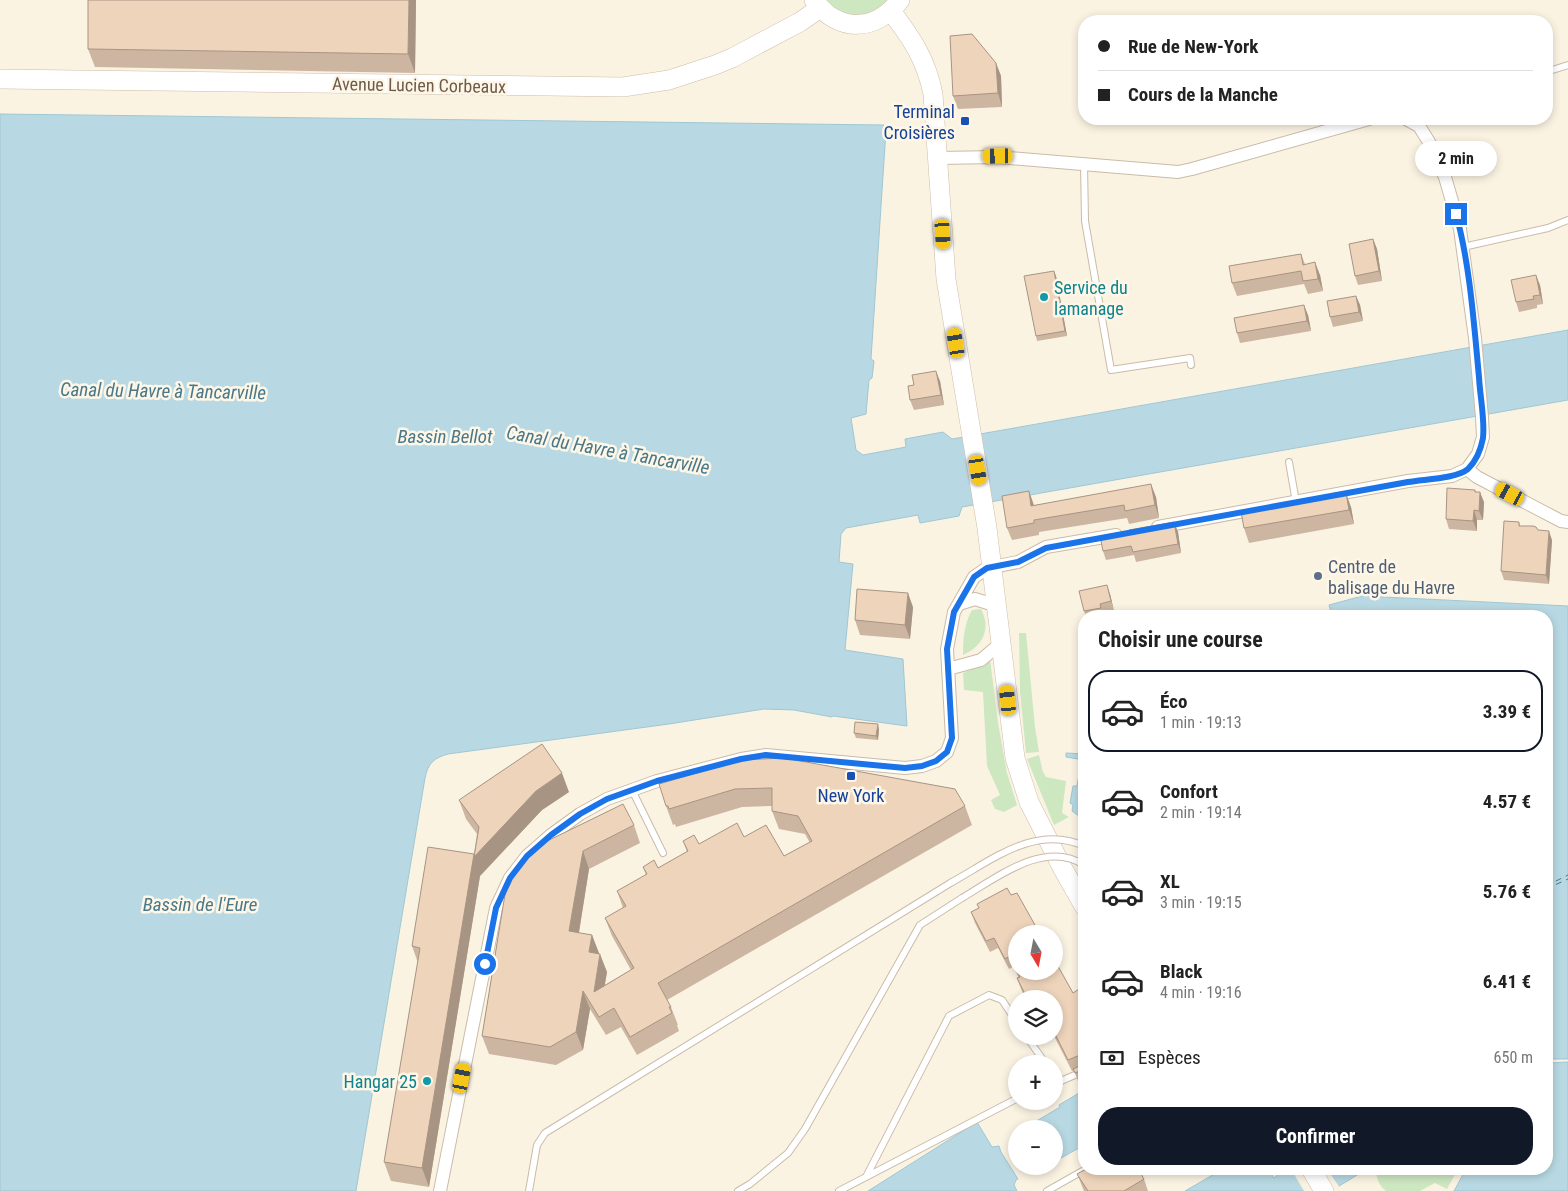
<!DOCTYPE html>
<html lang="fr">
<meta charset="utf-8">
<style>
body{margin:0;font-family:"Roboto Condensed",sans-serif;background:#f6f6f6;color:#222;height:100vh;display:flex;flex-direction:column;font-size:19px;white-space:nowrap}
*{box-sizing:border-box;margin:0}
p{font-size:16px;color:#767676}
.icon{flex:none;width:28px;height:28px;fill:none;stroke:currentColor;stroke-width:2;stroke-linecap:round;stroke-linejoin:round}
.map{position:relative;flex:1;overflow:hidden}
.details{position:absolute;left:1078px;top:610px;width:475px;height:565px;display:flex;flex-direction:column;background:#fff;border-radius:20px;box-shadow:0 2px 8px #0003}
.details>*{flex:none}
.guide{position:absolute;left:1078px;top:15px;width:475px;height:110px;border-radius:20px;box-shadow:0 2px 8px #0003;display:grid;align-content:center;height:110px;padding:0 20px;background:#fff}
.needle{width:32px;rotate:170deg}
.tools{position:absolute;left:1008px;top:925px;display:grid;gap:10px}
.tools a{display:grid;place-items:center;width:55px;height:55px;border-radius:50%;background:#fff;box-shadow:0 2px 8px #0003;font-size:25px}
.end{position:absolute;width:22px;height:22px;margin:-11px;border:6px solid #1a73e8;background:#fff;box-shadow:0 0 0 2px #fff}
.from{border-radius:50%}
.bubble{position:absolute;height:35px;border-radius:18px;background:#fff;box-shadow:0 2px 8px #0003;font-size:16px;font-weight:700;line-height:35px;text-align:center}
.car{position:absolute;width:15px;height:30px;margin:-15px -8px;border-radius:6px;box-shadow:0 0 4px 1px #0007;background:linear-gradient(#f5c518 24%,#345 0 40%,#f5c518 0 76%,#345 0 86%,#f5c518 0)}
.guide b{display:flex;align-items:center;gap:18px;height:48px;font-size:19px}
.guide b+b{border-top:1px solid #e0e0e0}
.guide i{width:12px;height:12px;background:#222}
ul{padding:0;list-style:none}
li{display:flex;align-items:center;gap:15px;height:82px;margin:0 10px 8px;padding:0 10px;border:2px solid transparent;border-radius:20px}
li div{flex:1}
li b{display:block;font-size:19px}
li em{font-style:normal;font-weight:700}
li.on{border-color:#111827}
li>.icon{width:45px;height:45px;stroke-width:1.5}
h2{padding:0 20px;font-size:22px;line-height:60px}
.pay{display:flex;align-items:center;gap:12px;height:55px;padding:0 20px;font-size:19px}
.pay p{margin-inline-start:auto}
.action{display:flex;gap:10px;margin-top:auto;padding:10px 20px}
.action a{flex:1;height:58px;border-radius:20px;background:#111827;color:#fff;font-size:20px;font-weight:700;line-height:58px;text-align:center}
.map>svg:first-child{display:block}
.green{fill:#cde7c1}
.water{fill:#b8d9e3;stroke:#9fc7d4}
.pier{fill:#fbf3e2}
.lines{fill:none;stroke-linecap:round;stroke-linejoin:round}
.ferry{stroke:#48788a;stroke-width:1;stroke-dasharray:6 5;stroke-linecap:butt}
.lane-casing{stroke:#cabba9;stroke-width:8}
.street-casing{stroke:#cabba9;stroke-width:14}
.secondary-casing{stroke:#cebca8;stroke-width:20}
.lane{stroke:#fff;stroke-width:6}
.street{stroke:#fff;stroke-width:12}
.secondary{stroke:#fff;stroke-width:19}
.lane-bridge-casing{stroke:#cabba9;stroke-width:8;stroke-linecap:butt}
.lane-bridge{stroke:#fff;stroke-width:6}
.wall{fill:#cdb6a1}
.shaded-wall{fill:#a79483}
.building{fill:#eed4bb;stroke:#a79483}
.route{stroke:#1a73e8;stroke-width:6}
.transit-dot{fill:#1a4fb4;stroke:#fef7e7;stroke-width:2}
.culture-dot{fill:#0f9aa8;stroke:#fef7e7;stroke-width:2}
.service-dot{fill:#5c6f8a;stroke:#fef7e7;stroke-width:2}
.labels{text-anchor:middle;dominant-baseline:central;stroke-width:5;stroke-linejoin:round;paint-order:stroke}
.street-label{font-size:18px;fill:#705b4a;stroke:#fef7e7}
.transit-label{font-size:18px;fill:#164399;stroke:#fef7e7;text-anchor:end}
.culture-label{font-size:18px;fill:#0d838f;stroke:#fef7e7;text-anchor:start}
.service-label{font-size:18px;fill:#4e5e75;stroke:#fef7e7;text-anchor:start}
.water-label{font-size:19px;font-style:italic;fill:#48788a;stroke:#fef7e7}
</style>
<div class="map">
<svg width="1568" height="1191" viewBox="0 0 1568 1191">
<rect width="100%" height="100%" fill="#fbf3e2"/>
<!-- green -->
<path class="green" d="M827,0H889C883,4 876,12 870,14C854,19 837,12 827,0Z
M981,609C992,630 982,647 963,655C963,639 964,624 972,610Z
M1019,633H1026L1035,727L1039,752L1026,753L1020,691Z
M990,659L998,723L1007,773L1017,805L1004,812L995,809L991,800L1000,795L987,766L983,692L964,690L963,673L982,665Z
M1039,755L1043,772L1046,777L1066,781L1062,813L1069,817L1054,825L1027,759Z
M1381,1169H1458L1447,1189L1435,1183L1420,1191H1386C1379,1185 1377,1180 1376,1172Z"/>
<!-- water -->
<path class="water" d="M0,114L884,125L886,130L871,359L874,361L872,378L869,380L866,414L851,418L856,450L863,455L906,447L905,439L943,432L952,439L1568,330V400L962,507L959,516L920,523L918,515L846,528L841,534L839,562L853,564L845,650L903,659L907,726L833,716L832,717L794,710L764,709L669,724L448,754C434,758 428,763 425,778L356,1191H0Z
M1362,596L1568,606V1059H1548L1549,1063L1568,1062V1191H1454L1466,1169H1546V616H1332L1329,605Z
M1066,753L1084,754V820L1072,811L1073,805L1070,803L1073,786H1077L1081,762L1078,759L1066,757Z
M1084,1090V1145L1054,1162V1129H1023L1060,1107L1059,1105Z
M977,1122L992,1147L999,1146L1001,1152L1018,1179L1016,1180L1014,1185L1017,1191H868Z
M1223,1169H1268L1274,1178L1284,1169H1367L1331,1191H1185Z"/>
<!-- pier -->
<path class="pier" d="M1291,1169H1327L1340,1188L1335,1191H1304Z"/>
<g class="lines">
<!-- ferry -->
<path class="ferry" d="M1546,886L1568,875
M1546,889L1568,879"/>
<!-- lane casing -->
<g class="lane-casing">
<path id="lane" d="M1546,72L1568,65
M1084,163L1085,221L1111,370L1190,358L1191,365
M1463,247L1548,228L1568,220
M1289,462L1296,502
M632,790L663,853
M1026,1036L1046,1064
M1054,1084L1084,1071
M867,1175L949,1016L989,995L1002,1000L1016,1021
M529,1191L537,1145L545,1133L952,882
M738,1191L750,1184L788,1153L805,1129L920,925L962,898
M839,1191L1016,1099
M1047,1191L1086,1169"/>
</g>
<!-- street casing -->
<g class="street-casing">
<path id="street" d="M938,158L998,157L1178,172L1192,169L1369,119
M1467,469L1477,477L1561,521L1568,522
M1158,527L1408,481L1452,476L1467,469L1478,454L1483,437L1482,417L1475,338L1460,229L1445,177L1429,142L1419,126L1406,119
M959,604L975,599L997,606
M948,669L981,660L1001,643
M440,1191L496,908L510,878L527,856L551,835L580,814L607,799L657,781L741,759L766,755L905,768L922,766L936,761L947,752L952,738L947,649L954,612L974,577L987,568L1018,562L1046,547L1116,535"/>
</g>
<!-- secondary casing -->
<g class="secondary-casing">
<path id="secondary" d="M814,0C838,33 876,32 900,0
M891,11C912,39 926,59 933,94L946,279L987,528L1015,758L1029,802L1063,869L1084,906
M0,79L623,87L669,80L715,65L732,58L800,22L820,8
M1311,1169L1324,1191"/>
</g>
<!-- lane -->
<use href="#lane" class="lane"/>
<!-- street -->
<use href="#street" class="street"/>
<!-- secondary -->
<use href="#secondary" class="secondary"/>
<!-- lane-bridge casing -->
<g class="lane-bridge-casing">
<path id="lane-bridge" d="M952,882C992,860 1036,824 1084,846
M962,898C996,878 1045,839 1084,865"/>
</g>
<!-- lane-bridge -->
<use href="#lane-bridge" class="lane-bridge"/>
</g>
<!-- wall -->
<path class="wall" d="M88,0H416L415,73L95,67L88,49Z
M996,63L1001,76L1002,107L958,109L953,96Z
M1373,239L1377,249L1382,281L1358,285L1355,276Z
M1301,254L1305,264L1320,275L1323,291L1308,294L1304,284L1237,296L1232,283Z
M1056,276L1067,336L1037,341L1036,336Z
M1540,285L1543,304L1537,305V308L1519,312L1516,302Z
M1356,296L1360,305L1363,321L1333,327L1330,317Z
M1308,315L1311,331L1240,343L1237,333Z
M940,381L944,405L914,410L910,400Z
M1475,490L1476,492L1484,502L1483,520H1477V531L1449,529L1446,519Z
M1029,491L1034,505L1156,497L1159,518L1129,524L1127,518L1039,532V535L1012,540L1007,528Z
M1351,507L1354,524L1249,543L1244,528Z
M1174,522L1178,532L1181,553L1136,562L1134,555L1106,560L1103,551Z
M1519,522L1520,526L1538,530L1552,540L1549,584L1504,580L1501,571Z
M1110,594L1114,611L1104,614V616H1086L1084,611Z
M913,607L910,639L860,635L855,620Z
M879,729L878,740L856,738L854,733Z
M741,760L965,806L972,825L667,1000L671,1007L678,1025H677L679,1031L637,1055L621,1027L606,1035L590,1009L583,1050L556,1065L489,1054L482,1036L506,888L634,825L640,843L589,869L579,933L592,935L599,954L607,972L605,985L631,970L612,936L605,918L623,908L617,891L646,875L643,867L658,868L687,852L683,841L699,844L744,837L784,856L810,843L805,834L779,829L772,811V806L742,807L676,827L675,824L673,825L666,806Z
M569,792L542,810L480,876L429,1187L391,1181L384,1162L418,963L412,946L474,854L477,834L466,819L459,800Z
M977,904L1016,934V971H1054L1073,993L1084,997V1081L1079,1084L1074,1070L1072,1071L1054,1036V999H1026L1021,989L1017,978H1019L1013,967L1009,969L998,948L990,952L975,923L971,912L979,908Z
M1184,1169H1193L1186,1173Z
M1077,1174L1144,1179L1148,1191H1084Z"/>
<!-- shaded-wall -->
<path class="shaded-wall" d="M409,0H416L415,73L408,54Z
M996,63L1001,76L1002,107L998,93Z
M1373,239L1377,249L1382,281L1379,271Z
M1315,262L1320,275L1323,291L1318,279Z
M1054,271L1056,276L1067,336L1065,331Z
M1536,275L1540,285L1543,304L1540,295Z
M1356,296L1360,305L1363,321L1359,312Z
M1304,305L1308,315L1311,331L1307,321Z
M936,371L940,381L944,405L941,395Z
M1151,484L1156,497L1159,518L1155,505Z
M1029,491L1033,503L1036,518L1031,506Z
M1480,492L1484,502L1483,520L1479,511Z
M1346,493L1351,507L1354,524L1349,510Z
M1474,510L1477,520V531L1473,521Z
M1174,522L1178,532L1181,553L1178,544Z
M1549,531L1552,540L1549,584L1546,575Z
M1107,585L1110,594L1114,611L1111,601Z
M908,593L913,607L910,639L905,625Z
M878,724L879,729L878,740L876,736Z
M562,773L569,792L542,810L480,876L429,1187L422,1168L474,854L536,791Z
M583,851L589,869L576,950L569,931Z
M592,935L599,953L596,971L589,952Z
M600,954L607,972L600,1010L594,992Z
M583,991L590,1009L583,1050L576,1032Z"/>
<!-- building -->
<path class="building" d="M88,0H409L408,54L88,49Z
M972,34L996,63L998,93L953,96L950,36Z
M1373,239L1379,271L1355,276L1349,244Z
M1301,254L1303,265L1315,262L1318,279L1303,281L1301,271L1232,283L1229,266Z
M1054,271L1065,331L1036,336L1024,276Z
M1536,275L1540,295L1533,296L1534,299L1516,302L1511,280Z
M1356,296L1359,312L1330,317L1327,301Z
M1304,305L1307,321L1237,333L1234,318Z
M936,371L941,395L910,400L908,386L914,385L912,375Z
M1151,484L1155,505L1125,511L1124,505L1034,520V523L1007,528L1002,496L1029,491L1031,506Z
M1447,488L1475,490V492H1480L1479,511L1474,510L1473,521L1446,519Z
M1346,493L1349,510L1244,528L1241,512Z
M1504,521L1519,522V526H1533L1536,527L1538,530L1549,531L1546,575L1501,571Z
M1174,522L1178,544L1133,552L1131,546L1103,551L1100,536L1129,531V530Z
M1107,585L1111,601L1100,604L1101,608L1084,611L1079,591Z
M857,589L908,593L905,625L855,620Z
M855,722L878,724L876,736L854,733Z
M542,744L562,773L536,791L474,857L479,827L459,800Z
M784,758L955,789L965,806L658,983L671,1007H669L672,1013L630,1037L614,1008L599,1017L583,991L576,1032L550,1047L482,1036L506,888L513,873L539,845L623,804L634,825L583,851L569,931L592,935L589,952L600,954L594,992L634,968L605,918L626,906L617,891L647,874L643,867L654,860L658,868L688,851L683,841L694,835L699,844L737,823L744,837L766,825L784,856L812,841L798,816L772,811V788L735,789L669,809L668,806H666L659,784L741,760Z
M428,847L474,854L422,1168L384,1162L420,948L412,946Z
M1007,888L1011,895L1017,893L1040,934H1016V969L1010,956L1005,959L994,938L986,941L971,912L979,908L977,904Z
M1054,959L1073,993L1079,989L1084,997V1058L1080,1055L1068,1060L1054,1032V999H1030L1027,993L1025,994L1017,978L1020,977L1018,971H1054Z
M1084,1064V1069L1075,1073L1073,1069Z
M1086,1169H1138L1144,1179L1124,1191H1088L1077,1174Z"/>
<g class="lines">
<!-- route -->
<path class="route" d="M485,964L496,908L510,878L527,856L551,835L580,814L607,799L657,781L741,759L766,755L905,768L922,766L936,761L947,752L952,738L947,649L954,612L974,577L987,568L1018,562L1046,548L1408,482C1424,479 1456,479 1468,469C1476,461 1481,449 1483,438C1485,419 1480,397 1479,377C1474,325 1470,264 1456,214"/>
</g>
<!-- markers -->
<g class="transit-dot">
<rect x="960" y="116" width="10" height="10" rx="2.5"/>
<rect x="846" y="771" width="10" height="10" rx="2.5"/>
</g>
<g class="culture-dot">
<circle cx="1044" cy="297" r="5"/>
<circle cx="427" cy="1081" r="5"/>
</g>
<circle class="service-dot" cx="1318" cy="576" r="5"/>
<g class="labels">
<!-- street labels -->
<g class="street-label">
<text transform="translate(419 85) rotate(1)">Avenue Lucien Corbeaux</text>
</g>
<!-- transit labels -->
<g class="transit-label">
<text x="955" y="111">Terminal<tspan x="955" dy="21">Croisières</tspan></text>
<text x="851" y="795" text-anchor="middle">New York</text>
</g>
<!-- culture labels -->
<g class="culture-label">
<text x="1054" y="287">Service du<tspan x="1054" dy="21">lamanage</tspan></text>
<text x="417" y="1081" text-anchor="end">Hangar 25</text>
</g>
<!-- service labels -->
<g class="service-label">
<text x="1328" y="566">Centre de<tspan x="1328" dy="21">balisage du Havre</tspan></text>
</g>
<!-- water labels -->
<g class="water-label">
<text transform="translate(163 391) rotate(1)">Canal du Havre à Tancarville</text>
<text x="445" y="436">Bassin Bellot</text>
<text transform="translate(608 450) rotate(10)">Canal du Havre à Tancarville</text>
<text x="200" y="904">Bassin de l'Eure</text>
</g>
</g>
</svg>
<div class="tools">
<a><svg class="needle" viewBox="-14 -14 28 28"><path d="M0-13l5 13h-10z" fill="#e53935"/><path d="M0 13l5-13h-10z" fill="#767676"/></svg></a>
<a><svg class="icon" aria-label="layers" viewBox="0 0 24 24"><path d="M12 4l9 5-9 5-9-5zM3 14l9 5 9-5"/></svg></a>
<a>+</a>
<a>−</a>
</div>
<i class="end from" style="left:485px;top:964px"></i>
<i class="end" style="left:1456px;top:214px"></i>
<div class="bubble" style="left:1415px;top:141px;width:82px">2 min</div>
<i class="car" style="left:998px;top:156px;rotate:269deg"></i>
<i class="car" style="left:943px;top:234px;rotate:176deg"></i>
<i class="car" style="left:956px;top:343px;rotate:351deg"></i>
<i class="car" style="left:978px;top:470px;rotate:170deg"></i>
<i class="car" style="left:1510px;top:494px;rotate:298deg"></i>
<i class="car" style="left:1008px;top:700px;rotate:354deg"></i>
<i class="car" style="left:462px;top:1078px;rotate:11deg"></i>
<div class="guide">
<b><i class="from"></i>Rue de New-York</b>
<b><i></i>Cours de la Manche</b>
</div>
<section class="details">
<h2>Choisir une course</h2>
<ul>
<li class="on"><svg class="icon" aria-label="car" viewBox="0 0 24 24"><path d="M5 17H2v-5l4-1 3-4h7l3 4 3 1v5h-3M9 17h6M6 11h13"/><circle cx="7" cy="17" r="2"/><circle cx="17" cy="17" r="2"/></svg><div><b>Éco</b><p>1 min · 19:13</p></div><em>3.39 €</em></li>
<li><svg class="icon" aria-label="car" viewBox="0 0 24 24"><path d="M5 17H2v-5l4-1 3-4h7l3 4 3 1v5h-3M9 17h6M6 11h13"/><circle cx="7" cy="17" r="2"/><circle cx="17" cy="17" r="2"/></svg><div><b>Confort</b><p>2 min · 19:14</p></div><em>4.57 €</em></li>
<li><svg class="icon" aria-label="car" viewBox="0 0 24 24"><path d="M5 17H2v-5l4-1 3-4h7l3 4 3 1v5h-3M9 17h6M6 11h13"/><circle cx="7" cy="17" r="2"/><circle cx="17" cy="17" r="2"/></svg><div><b>XL</b><p>3 min · 19:15</p></div><em>5.76 €</em></li>
<li><svg class="icon" aria-label="car" viewBox="0 0 24 24"><path d="M5 17H2v-5l4-1 3-4h7l3 4 3 1v5h-3M9 17h6M6 11h13"/><circle cx="7" cy="17" r="2"/><circle cx="17" cy="17" r="2"/></svg><div><b>Black</b><p>4 min · 19:16</p></div><em>6.41 €</em></li>
</ul>
<div class="pay"><svg class="icon" aria-label="cash" viewBox="0 0 24 24"><path d="M3 7h18v10H3z"/><circle cx="12" cy="12" r="2"/></svg>Espèces<p>650 m</p></div>
<div class="action"><a>Confirmer</a></div>
</section>
</div>
